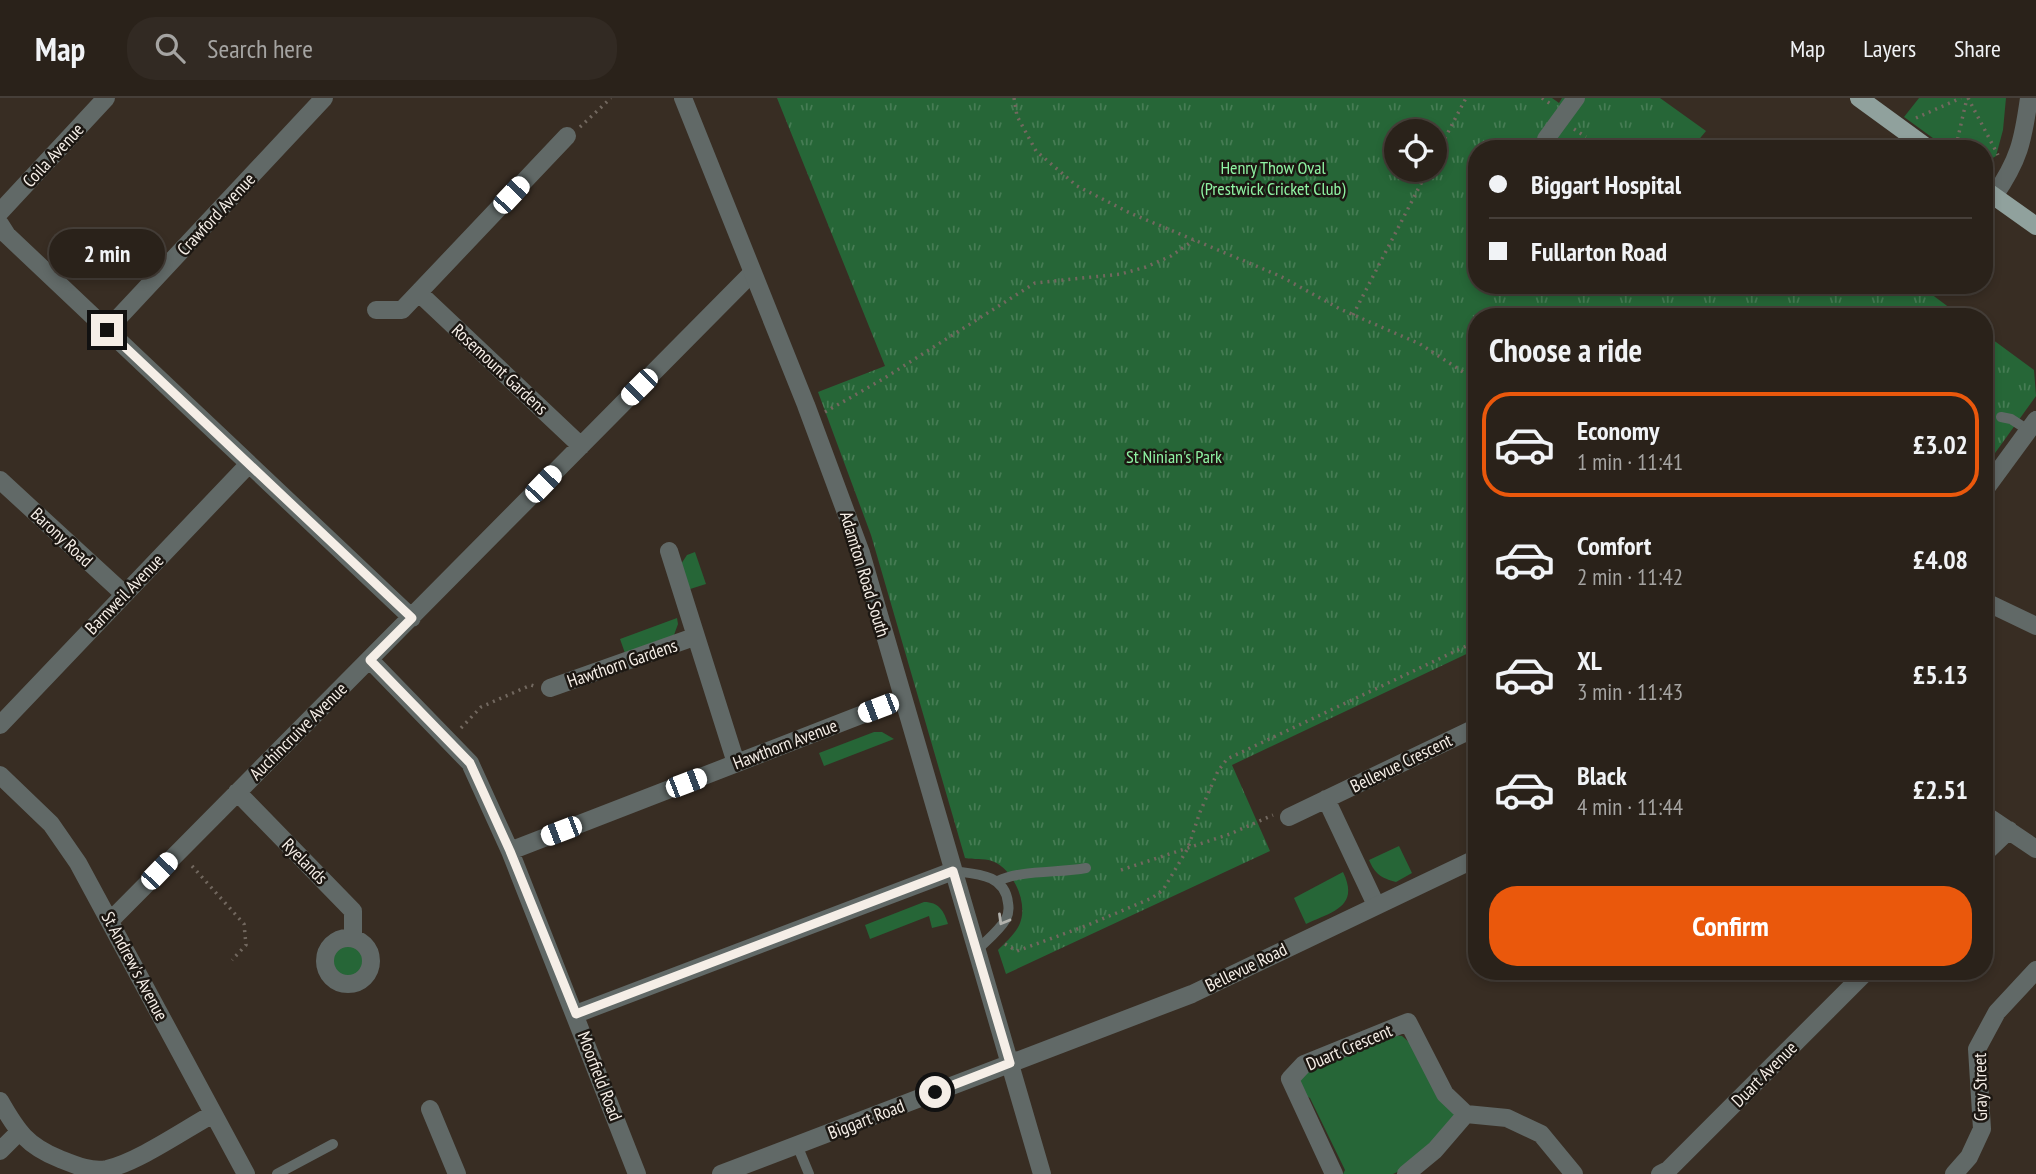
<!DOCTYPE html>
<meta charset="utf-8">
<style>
body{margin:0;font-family:"PT Sans Narrow",sans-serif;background:#322a23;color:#f1f3f6;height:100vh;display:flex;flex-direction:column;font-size:26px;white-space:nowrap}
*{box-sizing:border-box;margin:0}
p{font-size:23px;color:#a5a4a2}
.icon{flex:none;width:38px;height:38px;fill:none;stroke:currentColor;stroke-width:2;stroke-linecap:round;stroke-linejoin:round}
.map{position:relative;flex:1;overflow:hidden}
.side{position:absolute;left:1468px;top:210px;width:525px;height:672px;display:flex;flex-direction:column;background:#2a221a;border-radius:28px;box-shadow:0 4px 10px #0003,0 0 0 2px #463f39}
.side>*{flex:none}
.hud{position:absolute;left:1468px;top:42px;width:525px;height:154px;border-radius:28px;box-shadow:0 4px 10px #0003,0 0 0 2px #463f39;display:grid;align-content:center;height:154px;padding:0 21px;background:#2a221a}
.fabs{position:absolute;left:1384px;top:21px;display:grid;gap:14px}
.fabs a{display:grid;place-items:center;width:63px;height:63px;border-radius:50%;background:#2a221a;box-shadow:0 4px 10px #0003,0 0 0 2px #463f39;font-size:35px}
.end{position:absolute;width:32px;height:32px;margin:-16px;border:9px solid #f5eee7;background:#111;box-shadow:0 0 0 4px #111}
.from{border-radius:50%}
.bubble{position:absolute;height:49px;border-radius:24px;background:#2a221a;box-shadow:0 4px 10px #0003,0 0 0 2px #463f39;font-size:23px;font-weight:600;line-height:49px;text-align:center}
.car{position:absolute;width:21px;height:42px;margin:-21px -10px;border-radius:9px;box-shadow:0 0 5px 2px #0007;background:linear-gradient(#fff 24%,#345 0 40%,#fff 0 76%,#345 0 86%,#fff 0)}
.hud b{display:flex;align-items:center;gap:24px;height:66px;font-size:26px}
.hud b+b{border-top:2px solid #463f39}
.hud i{width:18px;height:18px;background:#f1f3f6}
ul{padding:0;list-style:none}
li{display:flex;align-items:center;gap:21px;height:105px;margin:0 14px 10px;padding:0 7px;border:4px solid transparent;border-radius:28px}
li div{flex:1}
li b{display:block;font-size:26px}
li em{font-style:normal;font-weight:600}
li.on{border-color:#ea580c}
li>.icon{width:63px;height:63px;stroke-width:1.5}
h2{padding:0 21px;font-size:32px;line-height:84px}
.button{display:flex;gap:14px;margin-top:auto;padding:14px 21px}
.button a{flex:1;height:80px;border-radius:28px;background:#ea580c;color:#fff;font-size:28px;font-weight:600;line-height:80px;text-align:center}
header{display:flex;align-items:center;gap:42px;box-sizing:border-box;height:98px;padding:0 35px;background:#2a221a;border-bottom:2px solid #463f39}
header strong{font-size:33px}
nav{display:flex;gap:38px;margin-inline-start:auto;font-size:24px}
.search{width:490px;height:63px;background:#322a23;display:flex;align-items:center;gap:18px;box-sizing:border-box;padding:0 24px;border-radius:28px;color:#a5a4a2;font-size:26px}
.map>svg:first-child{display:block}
.grass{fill:#266637}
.park{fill:url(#park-tufts);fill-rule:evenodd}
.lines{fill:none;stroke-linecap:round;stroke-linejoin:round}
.path{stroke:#72685f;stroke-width:3.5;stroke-dasharray:2 5;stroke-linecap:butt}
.service{stroke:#616967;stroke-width:10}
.minor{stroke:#616967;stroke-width:18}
.tertiary{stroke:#616967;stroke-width:18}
.primary{stroke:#90a19d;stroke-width:18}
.oneway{stroke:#b2b2ad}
.route{stroke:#f5eee7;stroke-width:9}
.labels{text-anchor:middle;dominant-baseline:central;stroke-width:5;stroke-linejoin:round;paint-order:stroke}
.street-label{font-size:18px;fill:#f5eee7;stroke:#1c1712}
.park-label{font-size:18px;fill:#8ff3a3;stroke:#1c1712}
</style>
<header>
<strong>Map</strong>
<div class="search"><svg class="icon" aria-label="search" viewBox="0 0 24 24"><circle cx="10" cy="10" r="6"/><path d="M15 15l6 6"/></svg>Search here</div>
<nav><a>Map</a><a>Layers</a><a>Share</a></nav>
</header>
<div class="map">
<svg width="2036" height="1076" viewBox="0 0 2036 1076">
<defs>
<pattern id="park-tufts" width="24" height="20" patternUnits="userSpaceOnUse" patternTransform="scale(1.75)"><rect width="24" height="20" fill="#266637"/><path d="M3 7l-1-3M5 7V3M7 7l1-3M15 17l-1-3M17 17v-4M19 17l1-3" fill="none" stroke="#467c54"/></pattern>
</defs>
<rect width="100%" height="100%" fill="#382d23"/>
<!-- grass -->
<path class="grass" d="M1919,0H2006L2003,32L1996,58L1985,65L1984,51H1948L1904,19Z
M695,454L706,486L687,492L679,469L687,457Z
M677,520L678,526L674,537L626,558L620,541Z
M874,634H882L894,641L824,668L819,655Z
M1399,748L1412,775L1396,784C1381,780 1375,776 1369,762Z
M1343,774C1360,809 1332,814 1306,826L1294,800Z
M924,804C939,804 944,813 948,826L932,830L929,818L870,841L865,827Z
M331 863a17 17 0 1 1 34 0a17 17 0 1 1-34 0Z
M1392,937L1402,938L1410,945L1456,1019L1404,1071L1393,1076H1343L1345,1072L1310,1000L1304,997L1299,981L1303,976Z"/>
<!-- park -->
<path class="park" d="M777,0H1552L1559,5L1562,0H1660L1706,33L1691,51H1477V187H1919L1962,219H1477V551L1232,667L1270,753L1006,876L998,852C1006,844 1018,834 1021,822C1027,802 1012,770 992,763C983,760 974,762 965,760L871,437L818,294L885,268ZM1396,33H1435V72H1396Z
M1985,236L2034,272L2036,298L1985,369Z"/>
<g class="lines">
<!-- path -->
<path class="path" d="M1014,0L1017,18L1036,53L1077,88L1130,115L1280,178L1340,211L1420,246L1477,283
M1542,0L1552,7
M1968,0L1998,57
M1916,20L1961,0
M580,29L611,0
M1574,31L1586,39
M1956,48L1967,0
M1435,59L1466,0
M1353,217L1428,72
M1842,219L1845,216
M825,314L883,281L1035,185L1121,176L1146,169L1171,158L1194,142
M461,630L481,609L531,587L534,588
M192,768L244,826L246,847L232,862
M1121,772L1230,736L1273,717
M1005,846L1017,853L1088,827L1152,800L1163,792L1188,750L1200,714L1218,673L1227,661L1477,543"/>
<!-- service -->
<path class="service" d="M2001,319L2011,321L2028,332
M953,773C976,776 1005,776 1008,805C1009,810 1009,815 1006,821C999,833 986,843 976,853
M998,783C1019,772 1060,775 1086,770
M797,1047L809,1076
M277,1076L333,1046"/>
<!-- minor -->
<path class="minor" d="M1546,41L1576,0
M1994,98C2019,62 2023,43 2029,0
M0,114L106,0
M0,126L7,137L412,520
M419,195L581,348
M376,212H402L567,38
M107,232L324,0
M0,382L124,496
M669,453L736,665
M1986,504L2036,528
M370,562L470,665L510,753L637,1076
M550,590L694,539
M0,627L248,367
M0,677L51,726L78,765L246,1076
M237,694L353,813V840
M1326,701L1376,807
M1984,716L2036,751
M1289,719L1477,629
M510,753L902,601
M1984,756L2009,732
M111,822L752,175
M325 863a23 23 0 1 1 46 0a23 23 0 1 1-46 0Z
M576,916L953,773
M0,1003C17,1033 27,1048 60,1061C75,1067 91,1074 107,1071C138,1064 184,1032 213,1016
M430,1011L457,1076
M0,1053L19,1034
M1334,1076L1290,981L1304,966L1408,924L1445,996L1466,1016L1507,1020L1541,1036L1574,1076
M1406,1076L1435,1052L1466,1016
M1660,1076L1668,1072L1867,873
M1954,1076L1969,1059L1982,1031L1977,951L1997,914L2036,872"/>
<!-- tertiary -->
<path class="tertiary" d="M683,0L806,307L861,455L1042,1076
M1984,393L2036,322
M721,1076L1192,896L1477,760"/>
<!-- primary -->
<path class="primary" d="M1859,0L1929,51
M1984,91L2036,128"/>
</g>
<!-- one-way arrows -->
<defs><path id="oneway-chevron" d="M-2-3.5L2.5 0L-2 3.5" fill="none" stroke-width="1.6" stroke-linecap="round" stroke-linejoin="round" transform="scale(1.75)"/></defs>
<use class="oneway" href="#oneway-chevron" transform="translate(1003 822) rotate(120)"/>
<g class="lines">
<!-- route -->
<path class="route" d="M107,232L412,520L370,562L470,665L510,753L576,916L953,773L1010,965L935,994"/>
</g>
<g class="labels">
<!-- street labels -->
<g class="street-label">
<text transform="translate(53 57) rotate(-47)">Coila Avenue</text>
<text transform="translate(216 116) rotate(-47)">Crawford Avenue</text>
<text transform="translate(500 271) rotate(43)">Rosemount Gardens</text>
<text transform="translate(62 439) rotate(43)">Barony Road</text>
<text transform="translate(865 476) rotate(73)">Adamton Road South</text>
<text transform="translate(124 496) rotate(-46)">Barnweil Avenue</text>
<text transform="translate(622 565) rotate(-19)">Hawthorn Gardens</text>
<text transform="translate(298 633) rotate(-45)">Auchincruive Avenue</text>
<text transform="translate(785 646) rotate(-21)">Hawthorn Avenue</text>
<text transform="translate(1401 665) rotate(-26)">Bellevue Crescent</text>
<text transform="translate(305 763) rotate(45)">Ryelands</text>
<text transform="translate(135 868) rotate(62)">St Andrew's Avenue</text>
<text transform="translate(1246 869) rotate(-26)">Bellevue Road</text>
<text transform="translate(1349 949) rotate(-23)">Duart Crescent</text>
<text transform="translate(1764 976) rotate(-45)">Duart Avenue</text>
<text transform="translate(600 978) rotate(69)">Moorfield Road</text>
<text transform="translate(1980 989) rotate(-91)">Gray Street</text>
<text transform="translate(866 1021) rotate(-21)">Biggart Road</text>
</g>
<!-- park labels -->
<g class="park-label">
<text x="1273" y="69">Henry Thow Oval<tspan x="1273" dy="21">(Prestwick Cricket Club)</tspan></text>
<text x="1174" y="358">St Ninian's Park</text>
</g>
</g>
</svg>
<div class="fabs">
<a><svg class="icon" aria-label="locate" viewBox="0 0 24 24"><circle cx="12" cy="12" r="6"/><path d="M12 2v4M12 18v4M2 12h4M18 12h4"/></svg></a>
</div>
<i class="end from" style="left:935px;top:994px"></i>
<i class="end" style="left:107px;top:232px"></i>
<div class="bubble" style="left:49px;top:131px;width:116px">2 min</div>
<i class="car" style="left:511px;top:97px;rotate:43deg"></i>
<i class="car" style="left:639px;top:289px;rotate:225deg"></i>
<i class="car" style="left:543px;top:386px;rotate:44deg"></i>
<i class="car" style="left:878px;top:610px;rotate:249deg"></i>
<i class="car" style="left:686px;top:685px;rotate:69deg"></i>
<i class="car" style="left:561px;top:733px;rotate:249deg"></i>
<i class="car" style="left:159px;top:773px;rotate:44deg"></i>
<div class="hud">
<b><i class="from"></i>Biggart Hospital</b>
<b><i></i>Fullarton Road</b>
</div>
<section class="side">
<h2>Choose a ride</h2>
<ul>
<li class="on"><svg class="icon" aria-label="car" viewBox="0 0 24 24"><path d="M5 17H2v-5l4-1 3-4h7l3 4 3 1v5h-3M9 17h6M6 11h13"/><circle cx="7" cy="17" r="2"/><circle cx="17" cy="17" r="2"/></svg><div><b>Economy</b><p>1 min · 11:41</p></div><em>£3.02</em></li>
<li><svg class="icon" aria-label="car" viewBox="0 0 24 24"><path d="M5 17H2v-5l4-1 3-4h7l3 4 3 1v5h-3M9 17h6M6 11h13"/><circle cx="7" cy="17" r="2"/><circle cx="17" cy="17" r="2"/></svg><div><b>Comfort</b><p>2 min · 11:42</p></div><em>£4.08</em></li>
<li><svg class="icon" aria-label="car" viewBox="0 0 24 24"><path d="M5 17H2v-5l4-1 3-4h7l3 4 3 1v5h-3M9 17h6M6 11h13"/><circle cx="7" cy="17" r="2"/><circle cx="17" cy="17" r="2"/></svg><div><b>XL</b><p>3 min · 11:43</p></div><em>£5.13</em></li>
<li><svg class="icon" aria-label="car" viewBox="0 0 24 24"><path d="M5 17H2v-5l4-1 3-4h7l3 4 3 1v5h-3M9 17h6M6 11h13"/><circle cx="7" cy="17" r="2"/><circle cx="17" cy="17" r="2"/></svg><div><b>Black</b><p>4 min · 11:44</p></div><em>£2.51</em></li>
</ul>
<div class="button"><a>Confirm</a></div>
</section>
</div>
